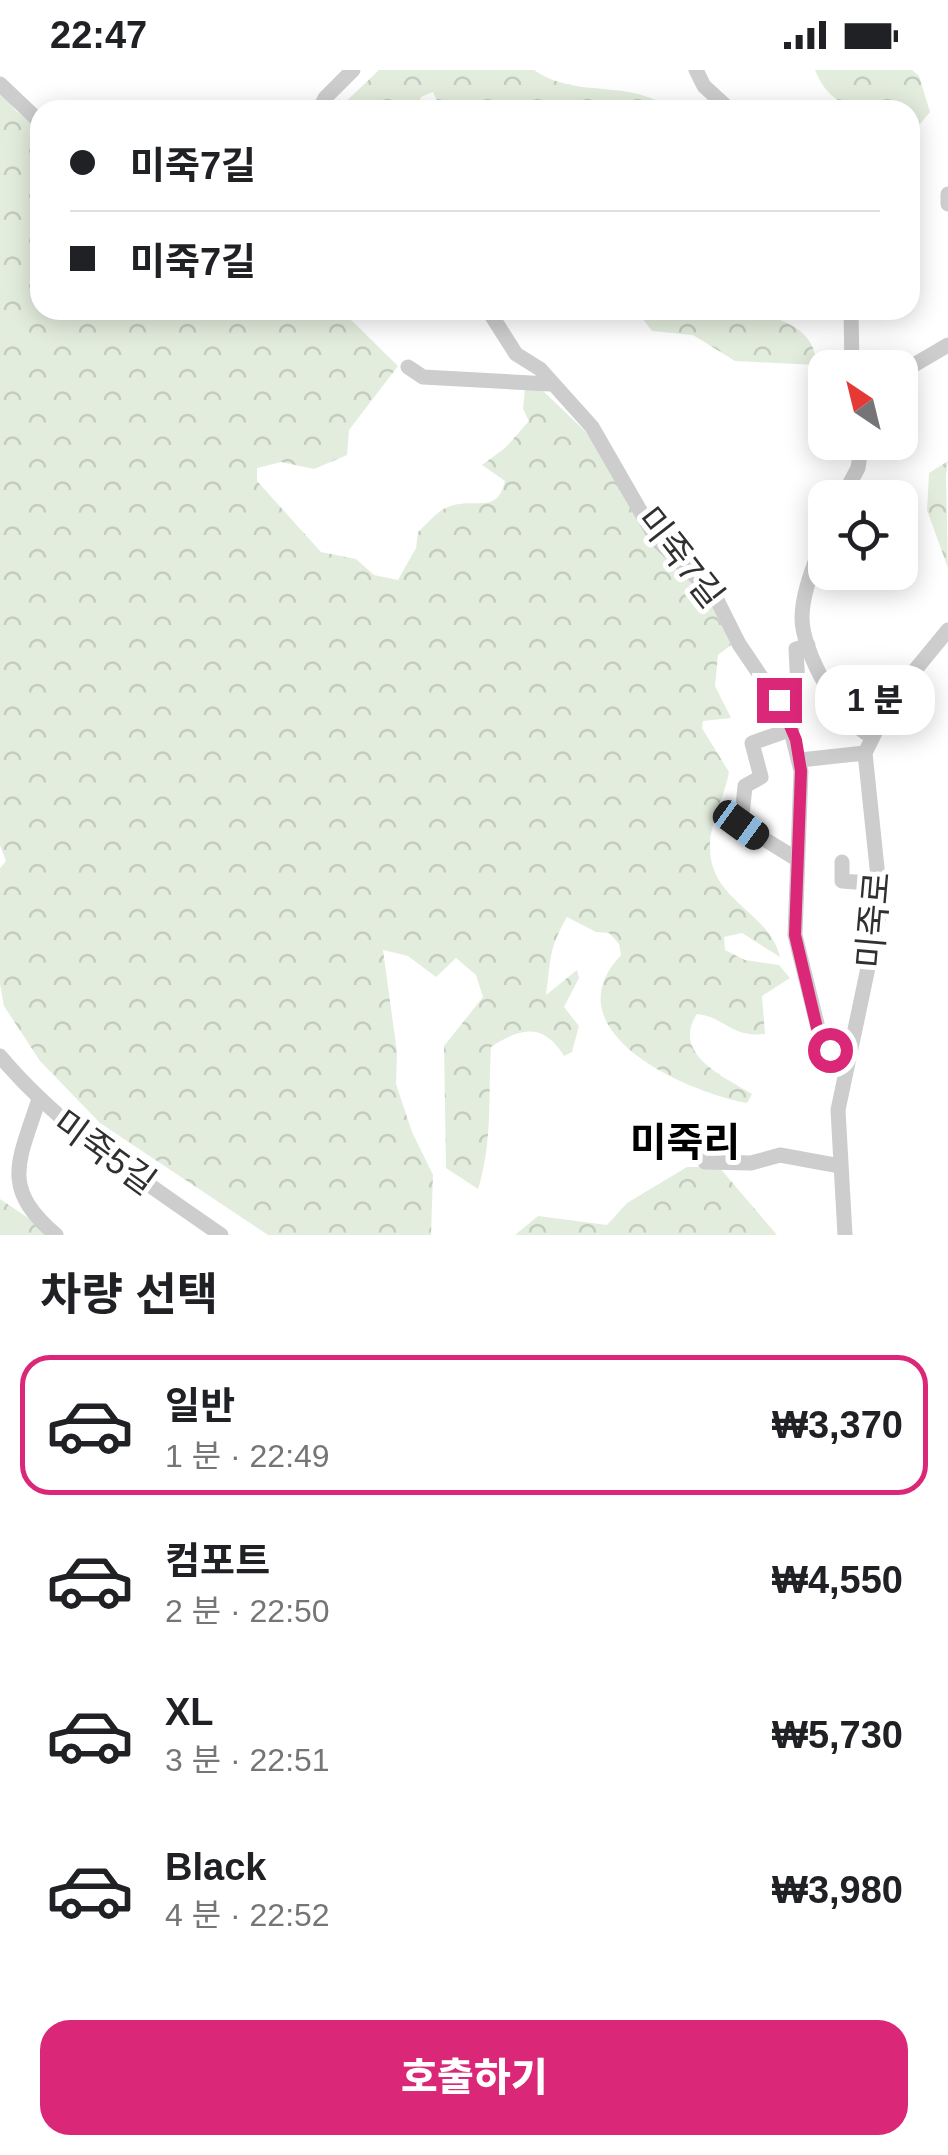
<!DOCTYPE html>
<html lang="ko">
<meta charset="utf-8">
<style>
body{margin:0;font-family:Helvetica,"Noto Sans KR",sans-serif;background:#f2f2f2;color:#202124;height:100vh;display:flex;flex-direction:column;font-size:38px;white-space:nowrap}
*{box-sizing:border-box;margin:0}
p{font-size:32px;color:#757577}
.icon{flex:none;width:55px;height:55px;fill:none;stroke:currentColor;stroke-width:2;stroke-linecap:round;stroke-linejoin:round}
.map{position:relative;height:1165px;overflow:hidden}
.details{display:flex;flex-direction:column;background:#fff;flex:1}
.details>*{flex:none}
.guide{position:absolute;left:30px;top:30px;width:890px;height:220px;border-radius:30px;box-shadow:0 5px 25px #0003;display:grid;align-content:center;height:220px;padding:0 40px;background:#fff}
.needle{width:65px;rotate:325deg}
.controls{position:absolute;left:808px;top:280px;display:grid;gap:20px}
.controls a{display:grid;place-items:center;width:110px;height:110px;border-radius:20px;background:#fff;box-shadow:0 5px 25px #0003;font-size:50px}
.end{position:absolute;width:45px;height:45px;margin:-22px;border:12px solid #db2777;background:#fff;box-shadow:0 0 0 5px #fff}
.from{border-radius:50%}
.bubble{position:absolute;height:70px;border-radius:30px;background:#fff;box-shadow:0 5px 25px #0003;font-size:32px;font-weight:800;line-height:70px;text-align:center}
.car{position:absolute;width:30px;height:60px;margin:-30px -15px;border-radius:12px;box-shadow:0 0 8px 2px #0007;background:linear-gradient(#222 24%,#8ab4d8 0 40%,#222 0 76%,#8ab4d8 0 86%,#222 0)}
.guide b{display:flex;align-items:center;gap:35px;height:95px;font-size:38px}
.guide b+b{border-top:2px solid #e0e0e0}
.guide i{width:25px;height:25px;background:#202124}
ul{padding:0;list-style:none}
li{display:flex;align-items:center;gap:30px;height:140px;margin:0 20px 15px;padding:0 20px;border:5px solid transparent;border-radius:30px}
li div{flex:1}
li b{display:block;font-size:38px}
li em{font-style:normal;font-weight:800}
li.selected{border-color:#db2777}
li>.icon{width:90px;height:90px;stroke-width:1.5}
h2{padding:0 40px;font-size:45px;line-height:120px}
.cta{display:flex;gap:20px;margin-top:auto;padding:20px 40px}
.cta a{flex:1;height:115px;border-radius:30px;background:#db2777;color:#fff;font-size:40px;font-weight:800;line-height:115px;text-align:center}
.status{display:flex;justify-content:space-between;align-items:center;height:70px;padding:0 50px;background:#fff;direction:ltr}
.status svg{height:28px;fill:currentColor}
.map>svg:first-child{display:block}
.forest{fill:url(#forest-crowns)}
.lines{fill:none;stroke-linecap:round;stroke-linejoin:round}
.minor{stroke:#cdcdcd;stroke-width:15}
.route{stroke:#db2777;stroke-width:12}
.labels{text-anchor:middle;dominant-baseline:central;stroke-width:10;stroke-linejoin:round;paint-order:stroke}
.street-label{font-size:35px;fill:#303030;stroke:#fff}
.quarter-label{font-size:40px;font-weight:bold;fill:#000;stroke:#fff}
</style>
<div class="status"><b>22:47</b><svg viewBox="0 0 49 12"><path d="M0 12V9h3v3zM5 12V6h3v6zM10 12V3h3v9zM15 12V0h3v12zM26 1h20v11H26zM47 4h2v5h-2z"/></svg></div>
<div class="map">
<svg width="948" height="1165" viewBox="0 0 948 1165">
<defs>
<pattern id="forest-crowns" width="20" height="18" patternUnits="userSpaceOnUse" patternTransform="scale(2.5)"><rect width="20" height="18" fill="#e3eddd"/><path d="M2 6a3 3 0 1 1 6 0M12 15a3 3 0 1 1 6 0" fill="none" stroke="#c3ccbe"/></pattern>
</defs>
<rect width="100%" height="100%" fill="#fff"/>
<!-- forest -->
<path class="forest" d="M379,0H534C577,30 628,7 673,40H474L439,35L433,22L421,27L416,40H337Z
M815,0H912L919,6L930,42L910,66V40C869,40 833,45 815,0Z
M0,20L16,41L40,58V240H341L398,296L349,360L347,385L314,399L281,392L257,398V411L321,482L356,489L374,505L398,510L416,478L418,462C427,454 437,441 448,437C474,426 497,446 505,411L482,395L505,378L529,351L523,339L525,319H541L587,363L703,518L731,575L718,585L715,616L731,648L703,651L702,658L729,702C725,725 709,755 710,778C710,831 770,842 780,887L742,863L724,867L725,880L745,890L779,895L790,908L762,926L765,964C731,968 725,947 697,944C670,985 727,1008 752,1024L747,1033C686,1022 549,961 621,885L619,874L609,863L596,862L567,847C548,879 551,891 546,925L577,900L579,908L564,937L579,956L572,982L564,986C543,952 520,958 491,977C488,1026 493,1072 478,1119L446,1098L444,976L483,927L476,905L456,888L436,907L408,886L383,880L397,982L396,1014L412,1062L433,1105L431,1165H268L100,1053L40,991L4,936L0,914V798L6,791L0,775Z
M636,240C681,240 817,226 816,295L735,291L693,265L652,261Z
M948,391L946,406L948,498L927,440L929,403Z
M687,1097H719L777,1165H515L538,1146L607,1155L627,1133Z
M0,1129L46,1160L54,1165H0Z"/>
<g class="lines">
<!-- minor -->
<path class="minor" d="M696,0L704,16L730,40
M0,14L40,52
M319,40L325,28L353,0
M948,124V134
M488,240L516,284L540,299L592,357L657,470L714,524L739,574L787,645L801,701L795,865L821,970L841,987H849
M851,240L852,298
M408,297L423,307L550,314
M900,303L948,275
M842,428L858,398L862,372
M825,465C816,491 802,521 802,548C802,582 841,652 871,666
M779,630L798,617L796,579L808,575
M792,659L752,673L761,707L745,716L741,755L795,788
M800,690L865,683
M842,792V811L882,814
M0,986C62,1060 143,1110 221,1165
M38,1032C18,1093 1,1118 56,1165
M693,1070L705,1092L751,1093L780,1085L840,1096
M845,1165L838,1040L881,836L865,683L892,628L948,560"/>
</g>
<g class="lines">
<!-- route -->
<path class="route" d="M779,630L796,670L801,701L795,865L817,958L830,980"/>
</g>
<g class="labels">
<!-- street labels -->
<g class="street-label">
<text transform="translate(681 487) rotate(52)">미죽7길</text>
<text transform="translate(873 850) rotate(-85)">미죽로</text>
<text transform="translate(105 1082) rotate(36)">미죽5길</text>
</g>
<!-- quarter labels -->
<g class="quarter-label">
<text x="685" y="1072">미죽리</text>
</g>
</g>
</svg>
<div class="controls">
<a><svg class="needle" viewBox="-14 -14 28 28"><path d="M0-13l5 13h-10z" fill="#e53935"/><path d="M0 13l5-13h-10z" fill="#757577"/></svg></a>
<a><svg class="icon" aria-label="locate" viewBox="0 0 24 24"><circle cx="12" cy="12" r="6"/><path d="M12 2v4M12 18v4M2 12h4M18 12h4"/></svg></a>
</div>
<i class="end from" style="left:830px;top:980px"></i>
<i class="end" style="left:779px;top:630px"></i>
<div class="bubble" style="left:815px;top:595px;width:120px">1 분</div>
<i class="car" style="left:741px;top:755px;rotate:126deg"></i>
<div class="guide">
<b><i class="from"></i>미죽7길</b>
<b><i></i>미죽7길</b>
</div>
</div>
<section class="details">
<h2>차량 선택</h2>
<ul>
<li class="selected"><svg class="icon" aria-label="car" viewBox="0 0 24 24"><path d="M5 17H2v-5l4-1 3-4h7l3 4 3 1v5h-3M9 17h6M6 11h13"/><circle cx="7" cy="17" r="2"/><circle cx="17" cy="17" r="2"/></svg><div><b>일반</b><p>1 분 · 22:49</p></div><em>₩3,370</em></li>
<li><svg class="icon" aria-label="car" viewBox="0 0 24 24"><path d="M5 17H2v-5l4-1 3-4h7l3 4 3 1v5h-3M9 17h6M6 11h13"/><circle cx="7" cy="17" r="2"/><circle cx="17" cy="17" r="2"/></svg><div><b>컴포트</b><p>2 분 · 22:50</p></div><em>₩4,550</em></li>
<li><svg class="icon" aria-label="car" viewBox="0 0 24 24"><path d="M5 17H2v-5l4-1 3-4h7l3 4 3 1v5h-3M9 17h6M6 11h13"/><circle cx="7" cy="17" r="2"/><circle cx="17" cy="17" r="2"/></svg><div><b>XL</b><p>3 분 · 22:51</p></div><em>₩5,730</em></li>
<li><svg class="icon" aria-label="car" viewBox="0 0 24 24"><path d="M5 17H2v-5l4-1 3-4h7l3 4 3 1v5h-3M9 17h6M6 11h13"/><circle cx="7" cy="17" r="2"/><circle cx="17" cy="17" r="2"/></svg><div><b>Black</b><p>4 분 · 22:52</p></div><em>₩3,980</em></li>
</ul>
<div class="cta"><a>호출하기</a></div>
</section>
